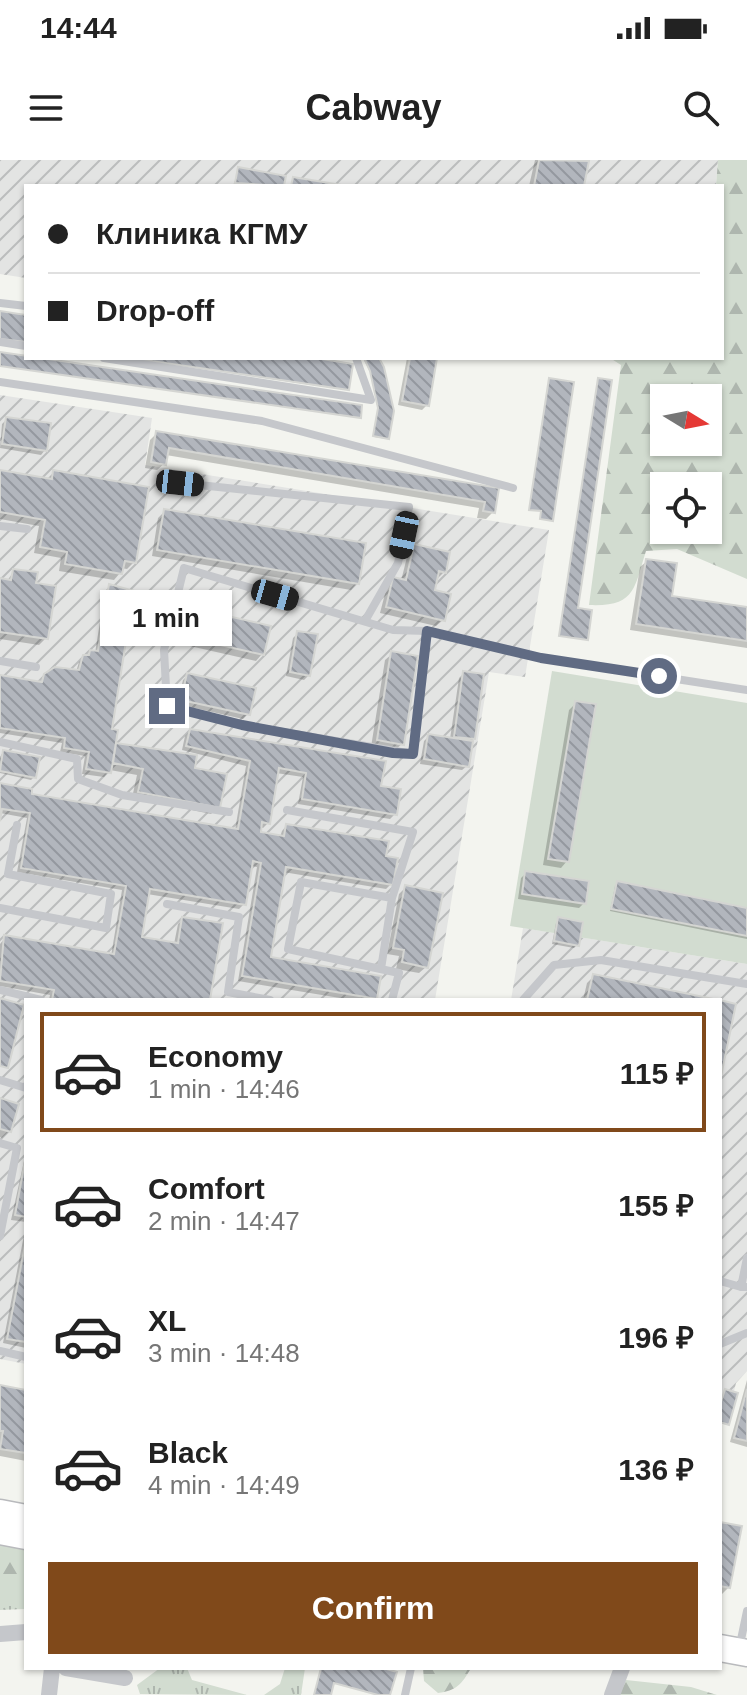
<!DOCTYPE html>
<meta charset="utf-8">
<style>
body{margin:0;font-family:Arial,sans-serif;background:#f2f2f2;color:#222;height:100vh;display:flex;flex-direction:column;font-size:30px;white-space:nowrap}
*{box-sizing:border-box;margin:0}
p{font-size:26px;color:#767676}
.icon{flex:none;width:44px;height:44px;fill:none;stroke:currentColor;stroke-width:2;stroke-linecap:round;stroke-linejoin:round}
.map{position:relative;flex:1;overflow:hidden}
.drawer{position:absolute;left:24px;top:838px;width:698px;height:672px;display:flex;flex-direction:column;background:#fff;border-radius:0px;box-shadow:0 2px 6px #0004}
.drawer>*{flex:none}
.top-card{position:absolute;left:24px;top:24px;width:700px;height:176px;border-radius:0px;box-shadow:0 2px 6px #0004;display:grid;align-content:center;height:176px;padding:0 24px;background:#fff}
.needle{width:52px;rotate:100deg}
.fabs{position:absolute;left:650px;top:224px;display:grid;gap:16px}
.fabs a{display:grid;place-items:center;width:72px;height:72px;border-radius:0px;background:#fff;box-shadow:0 2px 6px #0004;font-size:40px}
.end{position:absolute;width:36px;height:36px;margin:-18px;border:10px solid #606b83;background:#fff;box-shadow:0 0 0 4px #fff}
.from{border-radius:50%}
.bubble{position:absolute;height:56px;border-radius:0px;background:#fff;box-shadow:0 2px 6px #0004;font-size:26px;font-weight:700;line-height:56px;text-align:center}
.car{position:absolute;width:24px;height:48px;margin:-24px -12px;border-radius:10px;box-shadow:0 0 6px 2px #0007;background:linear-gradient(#222 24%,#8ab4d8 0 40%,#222 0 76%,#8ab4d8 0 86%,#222 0)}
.top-card b{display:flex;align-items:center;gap:28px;height:76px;font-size:30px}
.top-card b+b{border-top:2px solid #e0e0e0}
.top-card i{width:20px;height:20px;background:#222}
ul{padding:14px 0 0;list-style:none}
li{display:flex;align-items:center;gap:24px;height:120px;margin:0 16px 12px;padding:0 8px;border:4px solid transparent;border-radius:0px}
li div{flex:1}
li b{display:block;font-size:30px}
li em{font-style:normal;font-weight:700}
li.active{border-color:#80491a}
li>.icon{width:72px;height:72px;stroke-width:1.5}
.cta{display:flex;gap:16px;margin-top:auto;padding:16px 24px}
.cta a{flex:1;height:92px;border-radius:0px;background:#80491a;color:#fff;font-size:32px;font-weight:700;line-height:92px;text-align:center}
.status{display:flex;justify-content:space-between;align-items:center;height:56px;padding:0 40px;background:#fff;direction:ltr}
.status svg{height:22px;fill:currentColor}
header{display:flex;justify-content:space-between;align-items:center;height:104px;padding:0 24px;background:#fff;font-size:36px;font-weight:700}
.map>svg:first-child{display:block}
.industrial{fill:url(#industrial-furrows)}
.grass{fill:url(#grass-tufts)}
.forest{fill:url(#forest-firs);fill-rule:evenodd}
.garden{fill:#d2dcd0}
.shadow{fill:#0003}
.building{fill:url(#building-back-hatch);stroke:#d4d5d2;stroke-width:2}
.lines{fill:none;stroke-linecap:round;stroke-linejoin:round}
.trunk-casing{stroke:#b9babd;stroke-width:29}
.service{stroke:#c5c7cb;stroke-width:8}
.minor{stroke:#c5c7cb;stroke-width:16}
.trunk{stroke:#fff;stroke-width:26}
.route{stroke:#606b83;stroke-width:10}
</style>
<div class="status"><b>14:44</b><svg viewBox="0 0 49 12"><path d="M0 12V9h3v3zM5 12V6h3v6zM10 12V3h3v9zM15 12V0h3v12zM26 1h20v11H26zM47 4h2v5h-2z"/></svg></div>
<header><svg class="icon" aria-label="menu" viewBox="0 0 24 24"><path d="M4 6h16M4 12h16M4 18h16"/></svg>Cabway<svg class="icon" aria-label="search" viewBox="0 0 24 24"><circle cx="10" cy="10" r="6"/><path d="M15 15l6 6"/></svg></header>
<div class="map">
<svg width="747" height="1535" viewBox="0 0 747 1535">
<defs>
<pattern id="industrial-furrows" width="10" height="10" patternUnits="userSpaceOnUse" patternTransform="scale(2)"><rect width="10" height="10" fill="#e3e4e3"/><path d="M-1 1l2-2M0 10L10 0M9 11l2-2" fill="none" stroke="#bbbdbd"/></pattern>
<pattern id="grass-tufts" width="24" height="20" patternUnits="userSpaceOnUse" patternTransform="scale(2)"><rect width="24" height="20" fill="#d2dcd0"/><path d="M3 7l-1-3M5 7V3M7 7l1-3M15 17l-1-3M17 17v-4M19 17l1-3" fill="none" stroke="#aeb6ae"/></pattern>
<pattern id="forest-firs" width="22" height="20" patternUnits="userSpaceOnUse" patternTransform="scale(2)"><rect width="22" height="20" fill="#d2dcd0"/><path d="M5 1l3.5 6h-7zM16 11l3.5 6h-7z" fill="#aeb6ae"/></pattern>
<pattern id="building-back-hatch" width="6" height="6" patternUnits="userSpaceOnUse" patternTransform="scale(2)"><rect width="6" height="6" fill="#b2b6bd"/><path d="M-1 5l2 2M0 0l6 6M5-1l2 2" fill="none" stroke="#94989f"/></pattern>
</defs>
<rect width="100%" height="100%" fill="#f3f4ef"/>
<!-- industrial -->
<path class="industrial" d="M0,0H718L716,26H26V118L0,114Z
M0,235L152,258L145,305L549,370L525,517L489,512L435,840H26V1204L0,1199Z
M523,768L747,804V1211L736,1223L726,1265L720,1263V840H511Z"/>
<!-- grass -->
<path class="grass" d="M0,1378L26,1383V1449L0,1450Z
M160,1508H187L192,1520L247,1535L140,1534L137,1525Z
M285,1508H305L301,1535H264L280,1524Z"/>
<!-- forest -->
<path class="forest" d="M718,0H747V419L677,389L646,391C634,428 636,447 589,445L621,205L610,198H722V26H716ZM708,238V282H664V238ZM664,326H708V370H664Z
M5,1394L20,1395L26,1402V1427L15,1432C0,1425 0,1407 5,1394Z
M423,1508H471C462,1524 456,1531 438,1533L424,1521Z
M626,1520L691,1527L717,1535H617Z"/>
<!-- garden -->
<path class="garden" d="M552,511L747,543V804L510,766Z"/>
<!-- shadow -->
<path class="shadow" d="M535,0H571L586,3L582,26H529Z
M239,9L283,18L282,26H233Z
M0,194L359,257L0,206Z
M129,198H302L347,229L346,230Z
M363,198H377L390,232L392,251L387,279L374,277L378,250L370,212Z
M407,198H435L427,245L422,250L398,245Z
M7,259L45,290L41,295L0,288L2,264Z
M157,273L497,330L493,352L486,359L477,358L479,348L166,295L164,304L157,310L145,308L150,280Z
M0,312L46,320L54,312L134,402L127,409L121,408L120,413L114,420L59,411L61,398L34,393L39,366L0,359Z
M165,351L357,423L351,430L152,396L158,358Z
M415,386L444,412L437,419L432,431L443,460L436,466L380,453L387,426L393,419L401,421L408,393Z
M647,401L669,438L747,449V488L630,470L640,407Z
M14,411L34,425L46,478L39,485L0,479V420L7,421Z
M110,426V571L114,584L195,597L193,609L218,647L211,654L132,638L137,615L110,610L104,617L82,614L85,596L60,592L62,583L0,573V517L39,524L45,515L76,512L79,502L91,492L95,493L105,431Z
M184,449L262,494L256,501L172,482L178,455Z
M298,473L309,515L304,520L286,516L293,478Z
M392,494L402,584L395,590L371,587L385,500Z
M464,513L473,578L467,606L462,610L420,604L424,581L429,576L450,579L459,518Z
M188,515L248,554L243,559L177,544L183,520Z
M576,543L567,701L561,708L543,705L569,550Z
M190,571L379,627L395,654L390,659L298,644L303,617L276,613L268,663L263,668L260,667L259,674L280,677L282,671L286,666L384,698L391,724L386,729L283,712L268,799L376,838L374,840H352L238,821L257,707L251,706L244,744L239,749L147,734L140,779L174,784L178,764L183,759L208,840H49L50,835L0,826V784L5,778L111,796L122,730L17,712L27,658L0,653V625L29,635L235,670L246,606L182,590L185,576Z
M3,592L34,617L31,620L0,613V597Z
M526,713L584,743L579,748L518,739L521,718Z
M617,723L747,750V779L610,751L615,726Z
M405,728L426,807L419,813L396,809L399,796L387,794L399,734Z
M559,760L577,785L574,788L552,784L556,763Z
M594,816L708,840H583L587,823Z
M0,940L9,971L2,978L0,977Z
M26,992V1062L11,1060Z
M26,1065V1188L3,1183Z
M747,1220V1287L730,1282Z
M0,1227L26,1232V1301L0,1296Z
M720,1364L729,1427L722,1434L720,1433Z"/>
<!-- building -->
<path class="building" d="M539,0L589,1L584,26H534Z
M238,7L286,16L284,26L235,23Z
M293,17L341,25L340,26H291Z
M0,151L26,155V182L0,179Z
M0,192L362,245L361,258L0,206Z
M131,198H316L353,204L349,230Z
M364,198H379L384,207L394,251L389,279L373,276L378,248L370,211Z
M410,198H437L429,246L402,241Z
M549,218L574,222L553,361L540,359L541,351L529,350Z
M598,218L612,220L578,448L592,450L588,480L559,476Z
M6,257L51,263L47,291L2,284Z
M156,271L499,328L495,353L483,351L485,342L169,288L166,305L151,302Z
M0,310L52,319L53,310L149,327L136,403L125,401L122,414L65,404L67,392L40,387L45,360L0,352Z
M164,349L366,383L359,424L157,390Z
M414,384L450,392L446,413L439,411L435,430L451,434L445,461L386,447L393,417L406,420Z
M646,399L677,403L672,436L747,447V481L636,464Z
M13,409L38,412L36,423L56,426L48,479L0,472V418L11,420Z
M109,424L134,431L112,569L118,570L111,613L86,609L89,592L64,588L65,578L0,568V515L42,522L44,514L55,507L79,510L83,495H89L90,490L98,491Z
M184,446L271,466L264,495L177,475Z
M297,471L318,474L310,516L290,512Z
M391,491L418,496L404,585L377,580Z
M463,511L484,514L475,579L454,577Z
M187,513L256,528L250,555L181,540Z
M575,541L596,544L569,702L548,699Z
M190,569L386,601L381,626L401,629L397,655L302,639L306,613L279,608L270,664L262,662L261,672L284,676L286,664L389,681L386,696L398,698L393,725L286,707L271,797L381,816L377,839L242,816L261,703L253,701L246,745L150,729L142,777L178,783L182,757L223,763L210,840H52L54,830L0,821L4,775L114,794L126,726L21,708L30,653L2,649L0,661V623L32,629V634L238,669L250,601L186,586Z
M428,574L473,581L469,607L424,599Z
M116,583L197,595L195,608L227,614L220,648L138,632L143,609L113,603Z
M3,590L40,597L36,618L0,611Z
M525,711L589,721L586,744L522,734Z
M617,721L747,748V776L611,749Z
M405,725L443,733L428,808L402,802L404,790L393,788Z
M558,757L583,762L579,786L554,781Z
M593,814L718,840H587Z
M0,838L24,845L8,908L0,906Z
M720,840L736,844L720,921Z
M0,938L19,944L11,972L0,969Z
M26,996V1057L15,1055Z
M26,1080V1182L7,1179Z
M0,1225L26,1230V1293L0,1289L3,1271H0Z
M725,1229L738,1233L729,1265L720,1262V1245Z
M747,1229V1281L734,1278Z
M720,1362L742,1366L730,1428L720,1426Z
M321,1508H383L397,1512L390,1535H378L334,1523L331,1535H314Z"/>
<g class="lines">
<!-- trunk casing -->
<g class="trunk-casing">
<path id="trunk" d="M0,1353L26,1358
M0,1371L26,1376
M720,1488L747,1493"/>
</g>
<!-- service -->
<path class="service" d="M0,143L26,146
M0,182L26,186
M104,198L371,240L356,198
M0,222L262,261L513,328
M180,323L409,347L398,403L365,461
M0,366L27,369
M427,471L413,594L242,565L167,546L164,490L184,408L393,470L427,471L541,498L747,530
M0,501L36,507
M0,582L77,599L78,619L122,635L229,652
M287,650L413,672L392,738
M167,744L239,757L228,832L270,840
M0,748L106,768L111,734L8,714L17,665
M381,809L392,738L301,722L288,789L399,813L392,840
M0,830L41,840
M523,840L554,805L601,800L747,824
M0,920L26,928V926
M0,983L17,988L0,1076
M747,1098L741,1127H747
M720,1121L741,1127
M720,1184L747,1173
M0,1191L26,1197
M739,1489L747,1451
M405,1535L411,1508"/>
<!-- minor -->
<path class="minor" d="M0,1474L26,1472
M66,1508L125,1518
M49,1535L52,1508
M612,1535L622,1508"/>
<!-- trunk -->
<use href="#trunk" class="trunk"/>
</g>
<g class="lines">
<!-- route -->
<path class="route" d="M167,546L242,565L393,593L413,594L427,471L541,498L659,516"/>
</g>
</svg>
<div class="fabs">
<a><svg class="needle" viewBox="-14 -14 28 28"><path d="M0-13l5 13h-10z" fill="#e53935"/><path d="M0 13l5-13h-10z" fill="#767676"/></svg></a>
<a><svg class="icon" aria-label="locate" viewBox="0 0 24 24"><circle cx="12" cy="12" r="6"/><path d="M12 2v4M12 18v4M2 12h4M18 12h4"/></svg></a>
</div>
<i class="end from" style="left:659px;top:516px"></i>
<i class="end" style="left:167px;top:546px"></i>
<div class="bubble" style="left:100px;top:430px;width:132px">1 min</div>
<i class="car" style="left:180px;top:323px;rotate:96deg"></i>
<i class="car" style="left:404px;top:375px;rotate:192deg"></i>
<i class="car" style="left:275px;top:435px;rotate:106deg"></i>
<div class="top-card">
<b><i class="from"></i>Клиника КГМУ</b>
<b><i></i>Drop-off</b>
</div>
<section class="drawer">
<ul>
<li class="active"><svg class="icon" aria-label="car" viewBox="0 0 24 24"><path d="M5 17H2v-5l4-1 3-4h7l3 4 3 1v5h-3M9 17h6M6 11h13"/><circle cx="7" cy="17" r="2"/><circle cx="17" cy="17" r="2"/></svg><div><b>Economy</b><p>1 min · 14:46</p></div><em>115 ₽</em></li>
<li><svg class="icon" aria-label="car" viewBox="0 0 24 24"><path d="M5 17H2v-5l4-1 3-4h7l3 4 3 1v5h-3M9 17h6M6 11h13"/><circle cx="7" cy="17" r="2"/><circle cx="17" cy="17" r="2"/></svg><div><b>Comfort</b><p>2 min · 14:47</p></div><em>155 ₽</em></li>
<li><svg class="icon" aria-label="car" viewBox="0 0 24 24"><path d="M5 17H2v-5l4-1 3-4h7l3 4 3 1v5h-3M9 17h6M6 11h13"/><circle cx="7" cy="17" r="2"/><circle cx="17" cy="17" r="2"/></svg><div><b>XL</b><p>3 min · 14:48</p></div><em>196 ₽</em></li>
<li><svg class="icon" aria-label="car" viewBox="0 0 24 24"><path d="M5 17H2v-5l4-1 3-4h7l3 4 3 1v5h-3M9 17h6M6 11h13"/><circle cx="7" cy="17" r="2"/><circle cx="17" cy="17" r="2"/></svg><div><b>Black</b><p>4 min · 14:49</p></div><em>136 ₽</em></li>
</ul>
<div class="cta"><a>Confirm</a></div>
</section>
</div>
